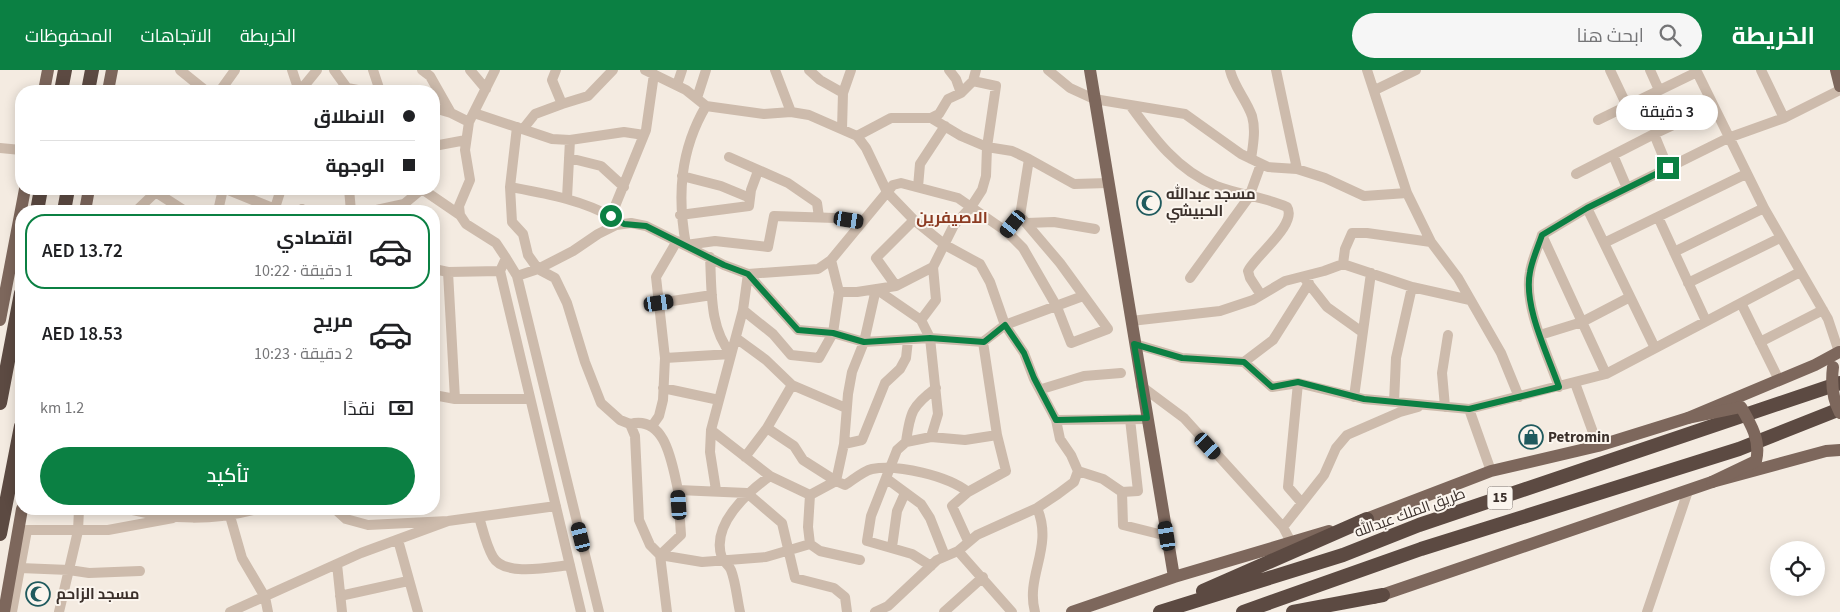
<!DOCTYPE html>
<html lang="ar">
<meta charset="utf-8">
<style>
body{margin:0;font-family:"Source Sans 3",Cairo,sans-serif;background:#f6f6f6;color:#202124;direction:rtl;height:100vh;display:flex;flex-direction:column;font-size:19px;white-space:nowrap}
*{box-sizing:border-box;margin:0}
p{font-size:16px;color:#757577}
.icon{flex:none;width:28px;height:28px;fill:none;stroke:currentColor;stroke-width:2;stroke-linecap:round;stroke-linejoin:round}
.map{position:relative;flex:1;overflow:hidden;direction:ltr}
.sheet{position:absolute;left:15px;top:135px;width:425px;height:310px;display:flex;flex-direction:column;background:#fff;border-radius:20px;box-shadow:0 2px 12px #0003;direction:rtl}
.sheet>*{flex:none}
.banner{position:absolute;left:15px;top:15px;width:425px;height:110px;border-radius:20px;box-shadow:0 2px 12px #0003;direction:rtl;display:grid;align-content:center;height:110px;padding:0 25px;background:#fff}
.controls{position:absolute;left:1770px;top:471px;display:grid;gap:10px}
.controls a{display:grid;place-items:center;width:55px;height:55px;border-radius:50%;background:#fff;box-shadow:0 2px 12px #0003;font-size:25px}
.end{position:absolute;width:22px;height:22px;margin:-11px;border:6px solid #0b8043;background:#fff;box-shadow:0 0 0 2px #fff}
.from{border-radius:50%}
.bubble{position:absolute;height:35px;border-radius:18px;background:#fff;box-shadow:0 2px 12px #0003;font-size:16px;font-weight:600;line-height:35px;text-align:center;direction:rtl}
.car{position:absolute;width:15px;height:30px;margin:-15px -8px;border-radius:6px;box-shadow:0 0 4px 1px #0007;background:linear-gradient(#222 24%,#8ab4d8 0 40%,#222 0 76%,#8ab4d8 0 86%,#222 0)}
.banner b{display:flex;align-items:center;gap:18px;height:48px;font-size:19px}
.banner b+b{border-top:1px solid #e0e0e0}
.banner i{width:12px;height:12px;background:#202124}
ul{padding:9px 0 0;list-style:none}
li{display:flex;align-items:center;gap:15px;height:75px;margin:0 10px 8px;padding:0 15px;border:2px solid transparent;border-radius:20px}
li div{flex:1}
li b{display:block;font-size:19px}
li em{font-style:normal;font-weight:600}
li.active{border-color:#0b8043}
li>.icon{width:45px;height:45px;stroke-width:1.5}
.pay{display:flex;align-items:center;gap:12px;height:55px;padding:0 25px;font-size:19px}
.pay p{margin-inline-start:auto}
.cta{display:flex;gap:10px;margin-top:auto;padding:10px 25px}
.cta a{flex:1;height:58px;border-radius:30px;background:#0b8043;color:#fff;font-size:20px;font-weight:600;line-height:58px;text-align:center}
header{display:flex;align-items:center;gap:30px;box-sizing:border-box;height:70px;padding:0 25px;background:#0b8043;color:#fff}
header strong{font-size:24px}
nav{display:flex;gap:28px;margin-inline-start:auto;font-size:18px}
.search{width:350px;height:45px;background:#f6f6f6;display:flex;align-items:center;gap:12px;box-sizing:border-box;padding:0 18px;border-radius:28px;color:#757577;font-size:19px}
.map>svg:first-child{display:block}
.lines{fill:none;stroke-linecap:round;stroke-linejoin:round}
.minor{stroke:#cdbbac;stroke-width:10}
.major{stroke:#7d675c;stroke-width:12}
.highway{stroke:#5c4a42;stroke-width:14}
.major-bridge{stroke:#7d675c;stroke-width:12}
.route{stroke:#0b8043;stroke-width:6}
.labels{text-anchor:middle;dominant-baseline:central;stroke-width:4;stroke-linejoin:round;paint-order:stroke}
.shield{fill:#fbf5ee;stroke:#756b66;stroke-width:1}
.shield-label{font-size:14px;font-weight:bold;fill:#3b302b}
.poi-label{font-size:15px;font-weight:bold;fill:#3b302b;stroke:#fbf5ee;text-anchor:start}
.street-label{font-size:15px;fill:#3b302b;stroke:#fbf5ee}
.neighbourhood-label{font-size:16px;font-weight:bold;fill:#8c3b22;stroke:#fbf5ee}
</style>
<header>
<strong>الخريطة</strong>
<div class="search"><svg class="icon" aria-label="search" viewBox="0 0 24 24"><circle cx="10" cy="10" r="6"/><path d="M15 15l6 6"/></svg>ابحث هنا</div>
<nav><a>الخريطة</a><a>الاتجاهات</a><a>المحفوظات</a></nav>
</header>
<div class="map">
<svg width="1840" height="542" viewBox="0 0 1840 542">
<rect width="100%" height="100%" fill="#f4ebe1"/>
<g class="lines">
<!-- minor -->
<path class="minor" d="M180,0L206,21
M292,0L299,21
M334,0L347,18L363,21
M373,0L380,21
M422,0L430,6L451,43
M470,0L486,19
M495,0L469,52L465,80L470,110L459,136L460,145L466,154L496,173L506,188
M645,0L686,20L706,36L764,44L791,42L809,45L857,66L866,78L887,122L914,150L945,175L980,194L990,212L1005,255L983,272L930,268L864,272L833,263L798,260L748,204
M775,0L791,42
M809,0L820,10L843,23
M949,0L956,9L961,23
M1048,0L1070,18L1094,29L1185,44L1241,84L1268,97L1297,99L1325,108L1364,126L1407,123
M1230,0C1234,17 1246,29 1252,46C1256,60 1253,75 1251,89
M1276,0L1297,99
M1367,0L1407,123L1431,172L1458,208L1501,283L1519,327
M1610,0L1627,36
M1650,0L1659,20
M1696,0L1764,138L1828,249L1839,282
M1761,0L1784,48
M677,15L682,0
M1375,20L1416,0
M220,21L235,0
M300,21L317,0
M697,28L706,0
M562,34L588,26L613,0
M1130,35C1154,68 1177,100 1216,116C1239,125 1265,127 1287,137C1298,154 1255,186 1248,201L1250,208L1261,225
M706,36C680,80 677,126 686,175L715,171L768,177L774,146L835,148L862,152
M434,38L451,43L469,52
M474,43L552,69L570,70L624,62L644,65
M931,48L961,66L987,77L1012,81L1029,89L1074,114L1108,113
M1598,50L1697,2
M517,57L510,117L512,152L523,164L528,185L538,199L573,181L598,164L616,155L631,153L646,156L724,195L748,204L818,199L831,190L893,115L901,113L958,128L1007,162L1023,178L1038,204L1057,237L1071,273L1108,259L1060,193L1020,146
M523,59L535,44L562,34L552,10L556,0
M842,59L843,23L851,0
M857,66L891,48H931L939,44L948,29L961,23L973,11L976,0
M434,76L466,70
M0,78L21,80
M1613,85L1627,118
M729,87L788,113L817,133L819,147
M569,88L601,96L624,117
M1668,98L1654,64L1712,37
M1576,104L1654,64
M682,106L721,116L750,128
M510,117C548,124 583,130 616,149
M918,117L920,94L945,56
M226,119L275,139
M305,119H315
M349,119L351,141
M422,119L460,145
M157,123L185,141
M567,128L570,70
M1587,138L1655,278
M136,141L159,119
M218,141L223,119
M274,141L281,119
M302,141V139
M372,141L404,134L422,119
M680,145L749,136L751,120L758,101
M611,146L646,60L654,4
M1658,147L1706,251
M1027,153L1054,152L1095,159
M1007,162L1020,146L1029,89
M1542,165C1538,177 1532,189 1530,202C1523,236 1548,285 1559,317
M1431,172L1367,163H1352L1345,179L1343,194L1412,217L1470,230
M1604,173L1746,104
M1674,182L1764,138
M710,187C712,221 709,257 731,284
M434,199L448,202L500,201
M448,202L455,329
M517,206L538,199L555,208L567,233L585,292L601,333L620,350L630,354L635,366L639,450L650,475L660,485L702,492L766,487L810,474
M1190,208L1249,127L1261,94
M1305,209L1327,237L1362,262
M1688,213L1780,168
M896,216L876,188L914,150
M839,222H857L896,216L933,197L954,155L971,137L982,120L986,106L987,77L996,16L973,11
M659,233L712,225
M1741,233L1779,310
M743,240L773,264L791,285L819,288L833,263L839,222L831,190
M921,250L936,230L933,197
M1131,251L1220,241L1253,230L1285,211L1324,201L1343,194
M1540,265L1582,252L1630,227
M736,268L766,290L792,315L846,338
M1760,272L1823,240
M1135,274L1182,288L1244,292L1273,270L1309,213
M665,288L731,284
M1244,292L1272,317L1298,313L1364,329L1469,339L1606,304L1800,202
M1606,304L1542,165L1587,138L1728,68L1784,48L1840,20
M1298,313L1288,417L1301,432
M1575,313L1598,376
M1141,316L1184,348L1283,457L1291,472
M663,318L719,330
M1042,319L1084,306L1121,303
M434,325L455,329H530
M1354,327L1371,203
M1394,332L1396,288L1412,217
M1445,337L1442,303L1448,265
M1469,339L1491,401
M1056,350L1147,349
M630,354C666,345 672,394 678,420
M652,356L659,346L663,330L665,288L656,207L677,171
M767,358L794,376L803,390L836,411L845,415C853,410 863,401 872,399C898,394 948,406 968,422
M711,360L770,406L810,425
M906,372C910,342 912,336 936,318
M844,374L862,370L885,313L900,299L906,288L908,270
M745,387L767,358L792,315
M1078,401L1103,409L1122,422L1123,455L1167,466
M887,409L921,434L930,448L945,486
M716,420L710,382L711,360L743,240L748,204
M1122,422L1138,421L1130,349
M810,425L836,411L844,374L848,324L852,302L864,272L876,219L921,250L930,268L938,344L931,367
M810,425L808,457L810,474L820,481L860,490
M127,439C173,450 212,451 257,439
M335,439L346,449L368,455L448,451L556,436
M230,446L242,488L265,527L268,542
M479,447C483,460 486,475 493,487C504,507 551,497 570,495
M1283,457L1324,405L1336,378L1347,365L1400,342L1418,337
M398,470L418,542
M968,471L952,436L968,422L1006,401L997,365L983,272
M892,477L897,441L905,423
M958,481L1012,542
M337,494L342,542
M931,496L912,484L867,471L871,446L897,380L906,372L931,367L965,370L997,365
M20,498L69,500L89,503L140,501
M340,526L408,511
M12,542L27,460H108L173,448
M59,542L78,461L79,439
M230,542L361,483L448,451
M581,542L500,201L506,188L517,206L599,542
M667,542L660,485L681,465L678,420L747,423L782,453L795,508L834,518L845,527L847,542
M740,542C737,529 736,513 731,500C729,495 724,492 722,488C710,455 748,422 770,406
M875,542L888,536L937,490L958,481L977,465L1037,438L1058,424L1074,412L1078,401L1071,385L1060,369L1056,350L1034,309L1024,283L1005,255L1083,226
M944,542L983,507
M1035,542C1025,506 1054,477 1037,438
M1647,542L1688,421"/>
<!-- major -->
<path class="major" d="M1090,0L1174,507
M1836,0L1840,16
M44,21L48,0
M108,21L112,0
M85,141L89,119
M0,250L25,119
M1358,452L1491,401L1598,376L1688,348L1815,295L1839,282
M1373,528L1712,412L1826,381L1840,380
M4,542L22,439
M1072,542L1174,507L1329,461"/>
<!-- highway -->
<path class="highway" d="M61,21L65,0
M88,21L92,0
M37,141L41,119
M64,141L68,119
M0,333L21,223
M0,464L21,356
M1203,521L1367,449
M1160,542L1343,485L1419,455L1840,313
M1243,542L1421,479L1739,379L1840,339
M1293,542L1383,525"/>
<!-- major-bridge -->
<path class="major-bridge" d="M1833,297C1831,313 1832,328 1840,343
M1688,348L1741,337C1751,354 1761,371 1756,391L1712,412"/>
</g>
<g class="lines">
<!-- route -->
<path class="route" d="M611,146L624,154L646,156L724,195L748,204L798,260L833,263L864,272L930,268L984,272L1005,255L1024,283L1034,308L1056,350L1147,348L1134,274L1182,288L1244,292L1272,317L1298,312L1364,329L1469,339L1559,317C1548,285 1523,236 1530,202C1532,190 1538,177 1542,165L1587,138L1668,98"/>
</g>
<!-- icons -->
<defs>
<g id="mosque-ring" transform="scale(1.25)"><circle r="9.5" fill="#fbf5ee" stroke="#1f5a5e" stroke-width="1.5"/><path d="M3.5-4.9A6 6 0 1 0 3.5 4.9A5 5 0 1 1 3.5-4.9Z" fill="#1f5a5e"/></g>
<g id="shop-ring" transform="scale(1.25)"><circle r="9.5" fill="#fbf5ee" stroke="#1f5a5e" stroke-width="1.5"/><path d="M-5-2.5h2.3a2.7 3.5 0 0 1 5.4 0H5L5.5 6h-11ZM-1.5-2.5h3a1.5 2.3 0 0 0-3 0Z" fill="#1f5a5e"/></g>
</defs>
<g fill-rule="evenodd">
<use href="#mosque-ring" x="1149" y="133"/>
<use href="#shop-ring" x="1531" y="367"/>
<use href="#mosque-ring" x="38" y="524"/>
</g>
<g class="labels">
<!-- shield labels -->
<rect class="shield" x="1487.5" y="416.5" width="25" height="23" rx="4"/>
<g class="shield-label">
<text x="1500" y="428">15</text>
</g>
<!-- poi labels -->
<g class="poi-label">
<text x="1166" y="124">مسجد عبدالله<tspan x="1166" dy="17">الحبيشي</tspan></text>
<text x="1548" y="367">Petromin</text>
<text x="56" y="524">مسجد الزاحم</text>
</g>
<!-- street labels -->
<g class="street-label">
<text transform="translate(1410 443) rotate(-20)">طريق الملك عبدالله</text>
</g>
<!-- neighbourhood labels -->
<g class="neighbourhood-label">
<text x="952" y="148">الاصيفرين</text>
</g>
</g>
</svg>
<div class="controls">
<a><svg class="icon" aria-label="locate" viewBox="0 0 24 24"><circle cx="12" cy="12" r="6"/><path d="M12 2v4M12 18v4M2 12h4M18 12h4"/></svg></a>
</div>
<i class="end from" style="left:611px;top:146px"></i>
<i class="end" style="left:1668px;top:98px"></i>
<div class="bubble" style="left:1616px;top:25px;width:102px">3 دقيقة</div>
<i class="car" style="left:849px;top:150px;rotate:99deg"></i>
<i class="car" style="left:1013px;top:154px;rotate:219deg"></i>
<i class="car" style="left:659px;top:233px;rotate:82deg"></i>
<i class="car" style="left:1208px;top:376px;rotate:137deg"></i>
<i class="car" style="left:679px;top:435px;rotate:356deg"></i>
<i class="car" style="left:1167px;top:466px;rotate:351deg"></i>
<i class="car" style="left:581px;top:467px;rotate:346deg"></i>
<div class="banner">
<b><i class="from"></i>الانطلاق</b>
<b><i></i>الوجهة</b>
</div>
<section class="sheet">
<ul>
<li class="active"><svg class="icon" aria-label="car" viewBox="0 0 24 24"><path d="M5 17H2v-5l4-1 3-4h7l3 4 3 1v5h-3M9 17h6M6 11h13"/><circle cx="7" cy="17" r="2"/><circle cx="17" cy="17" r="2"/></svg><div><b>اقتصادي</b><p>1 دقيقة · 10:22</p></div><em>AED 13.72</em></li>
<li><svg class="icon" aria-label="car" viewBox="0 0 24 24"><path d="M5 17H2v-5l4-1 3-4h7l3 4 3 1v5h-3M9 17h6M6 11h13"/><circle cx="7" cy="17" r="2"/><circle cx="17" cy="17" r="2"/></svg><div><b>مريح</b><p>2 دقيقة · 10:23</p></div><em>AED 18.53</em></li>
</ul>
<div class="pay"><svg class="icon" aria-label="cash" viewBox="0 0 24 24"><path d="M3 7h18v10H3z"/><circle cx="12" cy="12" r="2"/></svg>نقدًا<p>1.2 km</p></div>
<div class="cta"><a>تأكيد</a></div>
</section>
</div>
